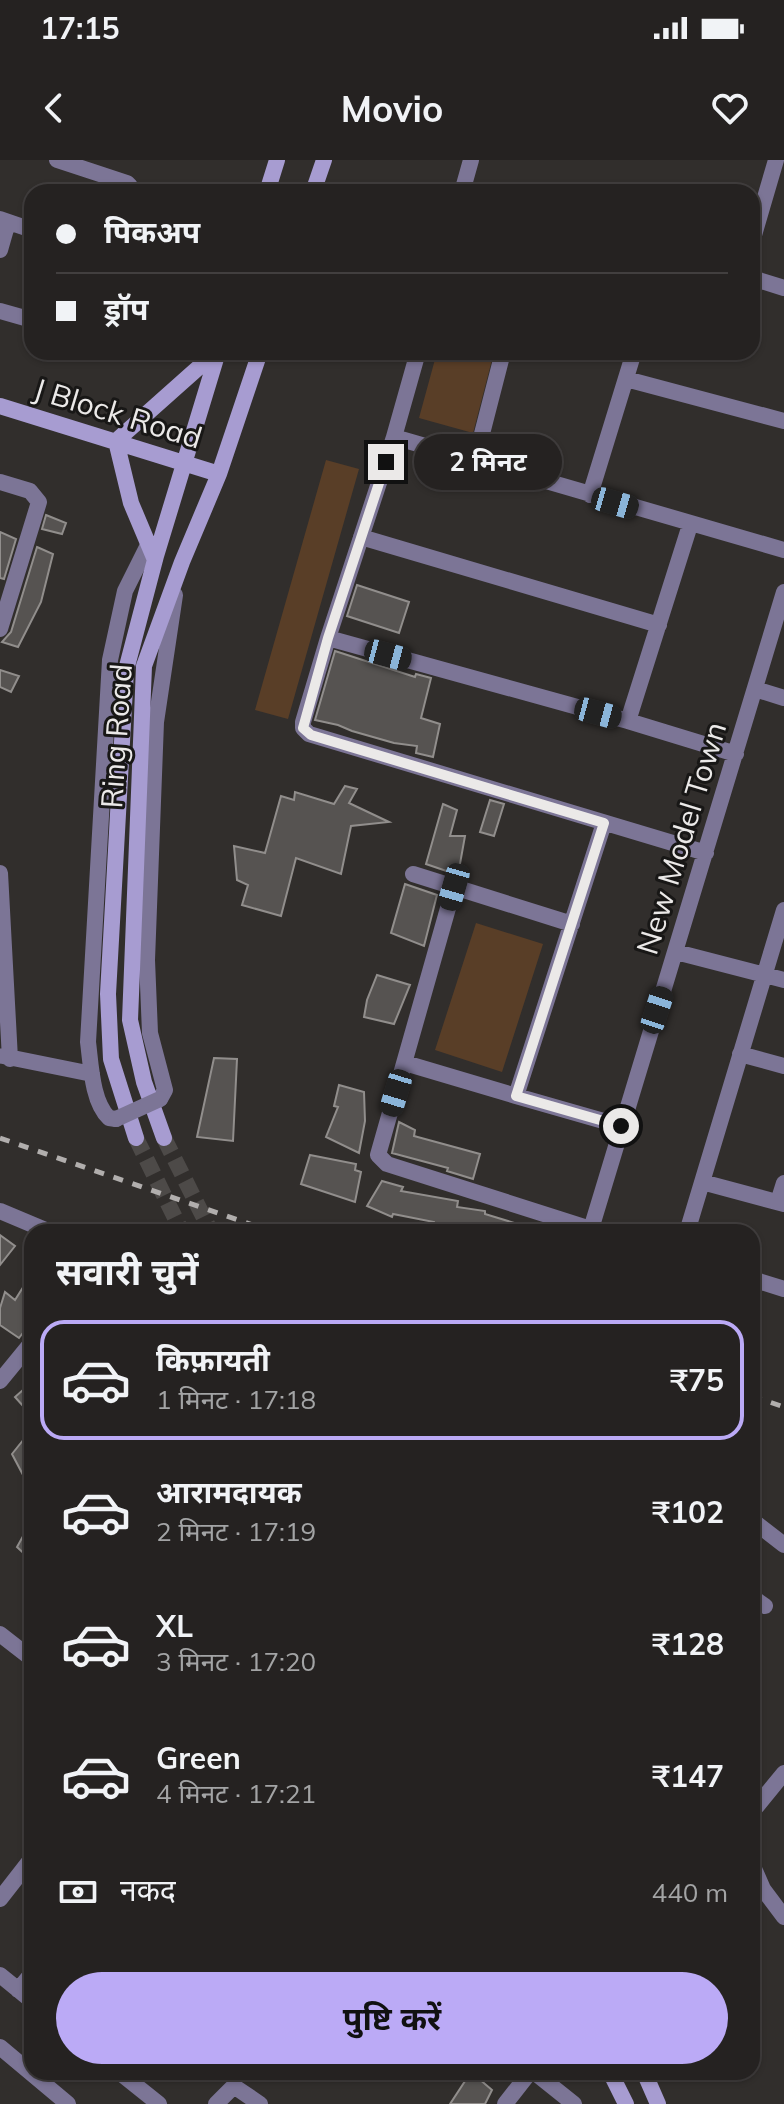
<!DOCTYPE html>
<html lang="hi">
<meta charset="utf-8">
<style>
body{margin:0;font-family:Mulish,"Noto Sans Devanagari",sans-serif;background:#312f2e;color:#f1f3f6;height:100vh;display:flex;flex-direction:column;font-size:30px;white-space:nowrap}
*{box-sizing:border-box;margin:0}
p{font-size:26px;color:#a3a4a5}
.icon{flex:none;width:44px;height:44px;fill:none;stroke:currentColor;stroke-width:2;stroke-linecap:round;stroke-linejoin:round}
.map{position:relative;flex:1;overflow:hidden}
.sheet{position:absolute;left:24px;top:1064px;width:736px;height:856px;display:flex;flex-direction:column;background:#252221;border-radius:24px;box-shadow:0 2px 6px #0004,0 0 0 2px #423f3f}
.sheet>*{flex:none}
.top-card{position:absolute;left:24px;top:24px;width:736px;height:176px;border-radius:24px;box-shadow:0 2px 6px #0004,0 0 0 2px #423f3f;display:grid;align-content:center;height:176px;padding:0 32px;background:#252221}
.end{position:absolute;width:36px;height:36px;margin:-18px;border:10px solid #ebe9e8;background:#111;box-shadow:0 0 0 4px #111}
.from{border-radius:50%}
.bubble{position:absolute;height:56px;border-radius:28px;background:#252221;box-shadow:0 2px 6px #0004,0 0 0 2px #423f3f;font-size:26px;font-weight:700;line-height:56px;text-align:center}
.car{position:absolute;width:24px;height:48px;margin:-24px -12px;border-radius:10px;box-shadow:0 0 6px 2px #0007;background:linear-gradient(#222 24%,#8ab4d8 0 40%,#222 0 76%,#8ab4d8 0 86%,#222 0)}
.top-card b{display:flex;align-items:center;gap:28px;height:76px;font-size:30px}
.top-card b+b{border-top:2px solid #423f3f}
.top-card i{width:20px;height:20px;background:#f1f3f6}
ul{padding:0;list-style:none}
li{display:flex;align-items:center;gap:24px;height:120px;margin:0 16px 12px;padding:0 16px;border:4px solid transparent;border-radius:24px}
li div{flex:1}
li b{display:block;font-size:30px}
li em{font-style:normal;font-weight:700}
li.selected{border-color:#bbaaf6}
li>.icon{width:72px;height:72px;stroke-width:1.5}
h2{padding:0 32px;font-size:36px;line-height:96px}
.pay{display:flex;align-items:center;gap:20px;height:88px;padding:0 32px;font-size:30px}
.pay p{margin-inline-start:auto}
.primary-button{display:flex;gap:16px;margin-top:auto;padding:16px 32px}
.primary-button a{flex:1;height:92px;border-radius:48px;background:#bbaaf6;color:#111;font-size:32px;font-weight:700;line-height:92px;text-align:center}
.status{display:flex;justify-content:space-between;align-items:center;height:56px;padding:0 40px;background:#252221;direction:ltr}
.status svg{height:22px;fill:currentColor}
header{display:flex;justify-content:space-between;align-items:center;height:104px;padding:0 32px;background:#252221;font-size:36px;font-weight:700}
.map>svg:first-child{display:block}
.green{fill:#593e27}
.building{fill:#565351;stroke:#918e8c;stroke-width:2}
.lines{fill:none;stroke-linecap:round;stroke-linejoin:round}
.secondary-tunnel{stroke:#4d4a48;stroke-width:16;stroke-dasharray:16 8;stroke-linecap:butt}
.street{stroke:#7c7596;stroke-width:16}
.secondary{stroke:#a79cd1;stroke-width:16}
.rail{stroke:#b1aead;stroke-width:5;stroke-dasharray:10 10;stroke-linecap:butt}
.street-bridge{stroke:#7c7596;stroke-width:16}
.route{stroke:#ebe9e8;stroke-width:10}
.labels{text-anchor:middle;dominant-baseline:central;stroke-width:6;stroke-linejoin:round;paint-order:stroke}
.street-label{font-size:30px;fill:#ebe9e8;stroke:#181716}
</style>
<div class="status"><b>17:15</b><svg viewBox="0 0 49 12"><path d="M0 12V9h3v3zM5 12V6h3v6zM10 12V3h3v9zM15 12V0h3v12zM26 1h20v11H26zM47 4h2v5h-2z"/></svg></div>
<header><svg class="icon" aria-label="back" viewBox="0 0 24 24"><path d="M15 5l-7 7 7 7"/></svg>Movio<svg class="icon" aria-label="heart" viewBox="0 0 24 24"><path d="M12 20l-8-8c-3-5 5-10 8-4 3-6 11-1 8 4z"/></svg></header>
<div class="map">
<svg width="784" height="1944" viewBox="0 0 784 1944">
<rect width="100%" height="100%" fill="#312e2c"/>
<!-- green -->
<path class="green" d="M437,192H494L473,273L419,258Z
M326,300L359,309L288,559L255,550Z
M476,763L543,784L502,912L435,890Z"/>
<!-- building -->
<path class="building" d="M46,355L66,363L62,374L42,369Z
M0,372L16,379L4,419L0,418Z
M37,387L53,394L41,442L18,487L2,482L11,472Z
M357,425L409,442L399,473L347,456Z
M335,491L415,517L416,514L431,518L421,558L440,564L433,597L416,593L417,586L394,583L352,571L338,565L315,560Z
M0,510L19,516L11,532L0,527Z
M345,626L357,629L349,643L389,662L351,666L341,714L296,698L281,756L242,745L248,725L237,720L234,686L265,693L281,636L294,640L295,632L334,644Z
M490,640L504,644L494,676L480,672Z
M443,644L457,650L450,676H465L458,715L426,704Z
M405,724L437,735L424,786L391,773Z
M377,815L410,825L394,864L364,857L367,840Z
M214,898L237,899L233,981L197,977Z
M339,925L364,932L365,961L359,993L326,977L338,947L334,946Z
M399,962L415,970L414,976L480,994L473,1019L447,1011L448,1008L392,993Z
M310,995L356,1004L355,1010L361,1012L355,1042L301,1024Z
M382,1021L403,1027L401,1031L458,1041L457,1047L485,1051V1054L534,1069V1072H456L434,1067V1062L393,1054L392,1057L367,1046Z
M0,1075L15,1086L0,1105Z
M32,1113V1161L19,1178L0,1165V1148L5,1132L15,1140Z
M32,1222V1256L15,1237Z
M32,1269V1332L12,1294Z
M32,1360V1401L17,1387Z
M471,1912L492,1930L485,1944H450Z"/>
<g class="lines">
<!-- secondary-tunnel -->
<path class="secondary-tunnel" d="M136,978L182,1072
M164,978L211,1072"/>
<!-- street -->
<path class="street" d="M57,0L127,23L130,26L129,32
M462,32L471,0
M0,59L32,70
M752,82L776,0
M0,90L8,62
M752,118L784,128
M0,151L32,160
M418,192L394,277L784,390
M626,219L784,261
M394,277L328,478L628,561
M475,301L503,192
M0,322L30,331L39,342L0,469
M590,335L634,192
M690,365L628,561L736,594
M361,377L659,465
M328,478L303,562V568L309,574L706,693
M755,529L784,538
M604,663L516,936L621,966
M0,713L10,899
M413,714L572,764
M454,727L378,995L387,1004L591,1069L590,1072
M676,792L784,820
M740,894L784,906
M3,896L92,914
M405,903L516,936
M160,939L165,930L150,873L147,800L156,562L175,435
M116,959L109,958C92,942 91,905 88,882L110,500L125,431L148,385
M702,1022L784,1044
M778,1042L784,1023
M0,1051L50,1072
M600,1072L591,1069L784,432
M687,1072L784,750
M752,1119L784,1129
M0,1221L32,1182
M752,1360L784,1385
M752,1437L765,1446
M0,1474L32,1499
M752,1652L784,1613
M752,1704L763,1729L784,1757
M0,1739L32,1698
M0,1815L32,1841
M18,1830L32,1813
M0,1887L68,1944
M119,1912L159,1944
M534,1912L574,1944
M216,1944L232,1928L238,1929L260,1944
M505,1944L530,1912"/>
<!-- secondary -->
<path class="secondary" d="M267,32L277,0
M313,32L324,0
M0,246L219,314
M155,400L131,343L116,281L216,192
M136,978L111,899L108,834L126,510L156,396L218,192
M164,978L144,922L130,860L144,506L182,402L219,314L260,192
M610,1912L626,1944
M644,1912L658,1944"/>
<!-- rail -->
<path class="rail" d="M0,978L273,1072
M752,1236L784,1247"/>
<!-- street-bridge -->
<path class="street-bridge" d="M116,959L160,939"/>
</g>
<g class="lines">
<!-- route -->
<path class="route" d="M386,302L328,478L303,568L311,575L604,663L516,936L621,966"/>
</g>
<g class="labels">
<!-- street labels -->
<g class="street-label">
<text transform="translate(118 253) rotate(17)">J Block Road</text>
<text transform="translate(116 576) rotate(-86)">Ring Road</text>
<text transform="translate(681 678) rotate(-73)">New Model Town</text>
</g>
</g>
</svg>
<i class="end from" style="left:621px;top:966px"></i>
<i class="end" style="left:386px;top:302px"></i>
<div class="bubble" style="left:414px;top:274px;width:148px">2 मिनट</div>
<i class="car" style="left:615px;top:343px;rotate:106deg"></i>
<i class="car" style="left:388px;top:495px;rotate:105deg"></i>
<i class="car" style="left:598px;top:553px;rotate:105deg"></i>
<i class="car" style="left:454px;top:727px;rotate:196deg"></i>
<i class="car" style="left:657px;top:850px;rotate:18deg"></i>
<i class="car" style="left:396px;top:933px;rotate:197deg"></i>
<div class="top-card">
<b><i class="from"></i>पिकअप</b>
<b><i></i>ड्रॉप</b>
</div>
<section class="sheet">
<h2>सवारी चुनें</h2>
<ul>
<li class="selected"><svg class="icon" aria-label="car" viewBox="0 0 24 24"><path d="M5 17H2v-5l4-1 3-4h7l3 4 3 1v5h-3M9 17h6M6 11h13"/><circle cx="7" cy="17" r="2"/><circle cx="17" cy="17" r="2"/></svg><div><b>किफ़ायती</b><p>1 मिनट · 17:18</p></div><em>₹75</em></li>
<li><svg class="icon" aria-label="car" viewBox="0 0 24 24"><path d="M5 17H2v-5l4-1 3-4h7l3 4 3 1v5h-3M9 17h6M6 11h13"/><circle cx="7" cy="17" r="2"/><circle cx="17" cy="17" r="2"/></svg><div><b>आरामदायक</b><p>2 मिनट · 17:19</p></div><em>₹102</em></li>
<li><svg class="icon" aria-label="car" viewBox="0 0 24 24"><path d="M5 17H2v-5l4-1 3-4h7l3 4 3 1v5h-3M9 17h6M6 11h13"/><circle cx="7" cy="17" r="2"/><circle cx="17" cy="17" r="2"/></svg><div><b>XL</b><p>3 मिनट · 17:20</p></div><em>₹128</em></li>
<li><svg class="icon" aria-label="car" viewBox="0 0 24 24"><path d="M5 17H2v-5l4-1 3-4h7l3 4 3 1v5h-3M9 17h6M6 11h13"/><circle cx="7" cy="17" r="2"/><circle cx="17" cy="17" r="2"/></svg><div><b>Green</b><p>4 मिनट · 17:21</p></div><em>₹147</em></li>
</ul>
<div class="pay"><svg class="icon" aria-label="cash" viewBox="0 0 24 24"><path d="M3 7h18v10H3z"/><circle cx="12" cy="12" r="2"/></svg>नकद<p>440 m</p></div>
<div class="primary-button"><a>पुष्टि करें</a></div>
</section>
</div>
